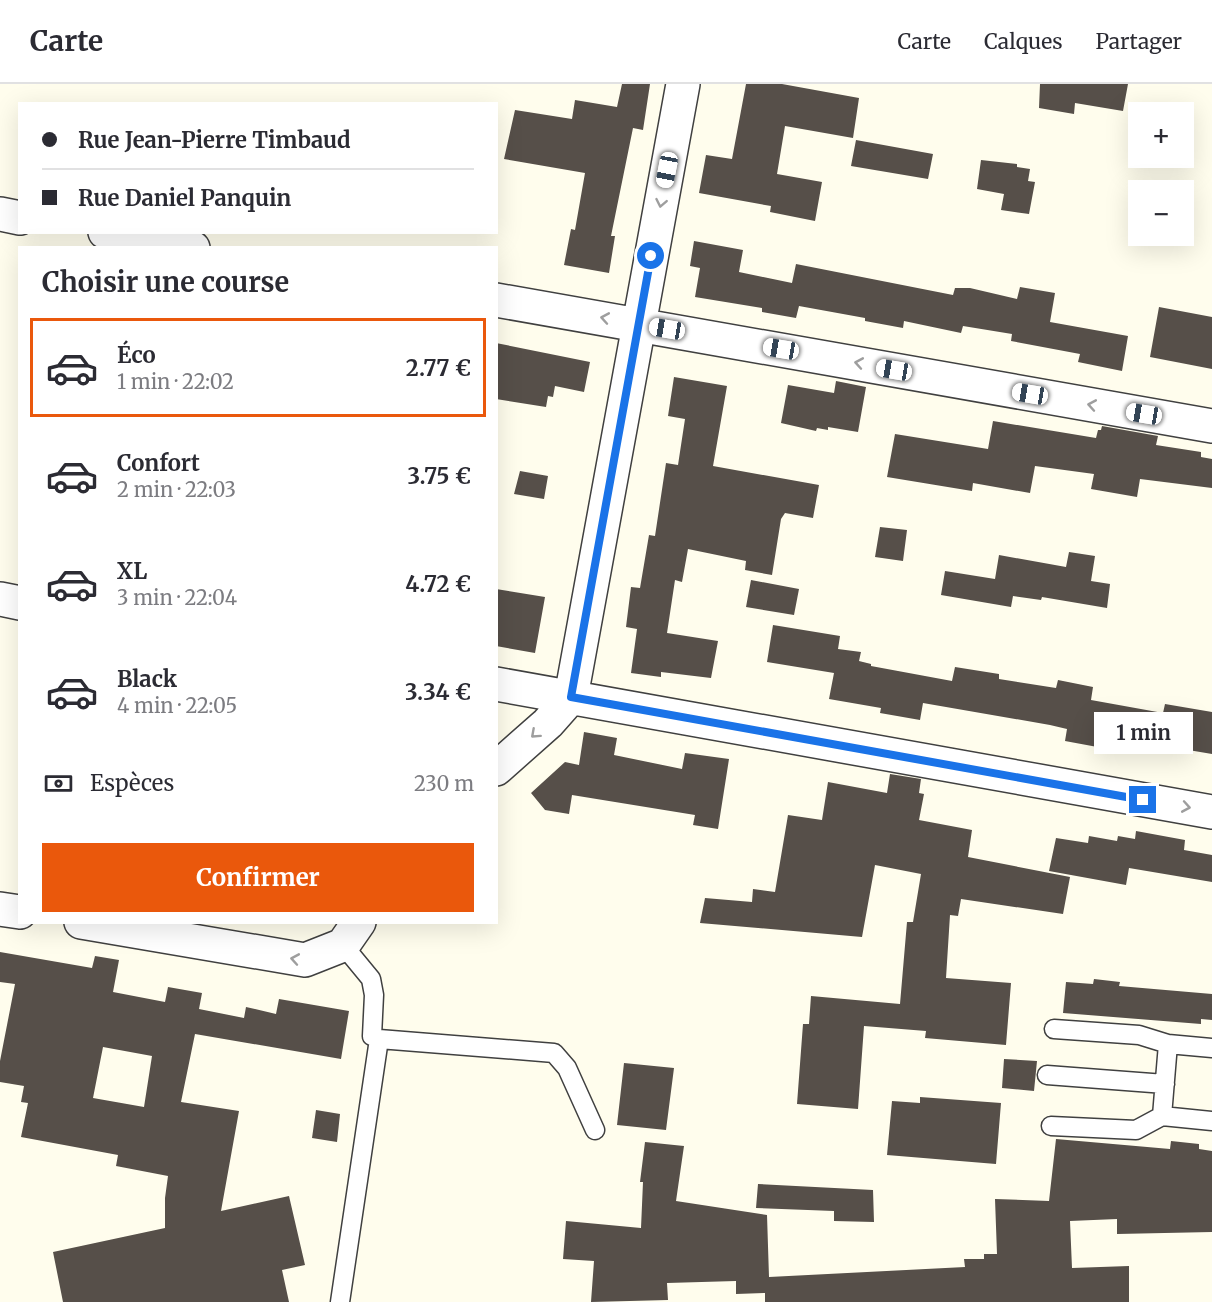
<!DOCTYPE html>
<html lang="fr">
<meta charset="utf-8">
<style>
body{margin:0;font-family:Merriweather,serif;background:#f2f2f3;color:#2b2b33;height:100vh;display:flex;flex-direction:column;font-size:22px;white-space:nowrap}
*{box-sizing:border-box;margin:0}
p{font-size:20px;color:#7c7c81}
.icon{flex:none;width:33px;height:33px;fill:none;stroke:currentColor;stroke-width:2;stroke-linecap:round;stroke-linejoin:round}
.map{position:relative;flex:1;overflow:hidden}
.details{position:absolute;left:18px;top:162px;width:480px;height:678px;display:flex;flex-direction:column;background:#fff;border-radius:0px;box-shadow:0 6px 24px #0002}
.details>*{flex:none}
.guide{position:absolute;left:18px;top:18px;width:480px;height:132px;border-radius:0px;box-shadow:0 6px 24px #0002;display:grid;align-content:center;height:132px;padding:0 24px;background:#fff}
.controls{position:absolute;left:1128px;top:18px;display:grid;gap:12px}
.controls a{display:grid;place-items:center;width:66px;height:66px;border-radius:0px;background:#fff;box-shadow:0 6px 24px #0002;font-size:30px}
.end{position:absolute;width:27px;height:27px;margin:-14px;border:8px solid #1a73e8;background:#fff;box-shadow:0 0 0 3px #fff}
.from{border-radius:50%}
.bubble{position:absolute;height:42px;border-radius:0px;background:#fff;box-shadow:0 6px 24px #0002;font-size:20px;font-weight:700;line-height:42px;text-align:center}
.car{position:absolute;width:18px;height:36px;margin:-18px -9px;border-radius:8px;box-shadow:0 0 4px 2px #0007;background:linear-gradient(#fff 24%,#345 0 40%,#fff 0 76%,#345 0 86%,#fff 0)}
.guide b{display:flex;align-items:center;gap:21px;height:57px;font-size:22px}
.guide b+b{border-top:2px solid #e1e1e2}
.guide i{width:15px;height:15px;background:#2b2b33}
ul{padding:0;list-style:none}
li{display:flex;align-items:center;gap:18px;height:99px;margin:0 12px 9px;padding:0 12px;border:3px solid transparent;border-radius:0px}
li div{flex:1}
li b{display:block;font-size:22px}
li em{font-style:normal;font-weight:700}
li.active{border-color:#ea580c}
li>.icon{width:54px;height:54px;stroke-width:1.5}
h2{padding:0 24px;font-size:27px;line-height:72px}
.pay{display:flex;align-items:center;gap:15px;height:66px;padding:0 24px;font-size:22px}
.pay p{margin-inline-start:auto}
.primary-button{display:flex;gap:12px;margin-top:auto;padding:12px 24px}
.primary-button a{flex:1;height:69px;border-radius:0px;background:#ea580c;color:#fff;font-size:24px;font-weight:700;line-height:69px;text-align:center}
header{display:flex;align-items:center;gap:36px;box-sizing:border-box;height:84px;padding:0 30px;background:#fff;border-bottom:2px solid #e1e1e2}
header strong{font-size:28px}
nav{display:flex;gap:33px;margin-inline-start:auto;font-size:21px}
.map>svg:first-child{display:block}
.building{fill:#564f49;fill-rule:evenodd}
.lines{fill:none;stroke-linecap:round;stroke-linejoin:round}
.service-casing{stroke:#404040;stroke-width:21}
.minor-casing{stroke:#404040;stroke-width:36}
.service{stroke:#fff;stroke-width:18}
.minor{stroke:#fff;stroke-width:33}
.oneway{stroke:#9e9e9e}
.route{stroke:#1a73e8;stroke-width:8}
</style>
<header>
<strong>Carte</strong>
<nav><a>Carte</a><a>Calques</a><a>Partager</a></nav>
</header>
<div class="map">
<svg width="1212" height="1218" viewBox="0 0 1212 1218">
<rect width="100%" height="100%" fill="#fffded"/>
<!-- building -->
<path class="building" d="M622,0H650L643,46L633,44L611,152H615L609,189L564,181L571,145L575,146L585,89L504,75L515,26L572,35L575,16L617,23Z
M746,0H782L859,14L853,54L785,42L777,90L822,98L815,137L770,128L771,122L699,109L706,71L732,75Z
M1040,0H1128L1123,27L1075,19L1074,30L1039,24Z
M856,56L933,70L928,95L851,82Z
M981,76L1017,80V83L1030,85L1028,97L1035,98L1029,130L1001,126L1004,110L977,105Z
M694,157L743,166L739,188L792,199L796,180L953,211L955,204H970L1017,215L1020,203L1055,209L1050,238L1128,252L1122,287L1078,278L1080,270L1011,257L1012,250L963,242L961,249L904,237L903,244L865,237V234L799,222L796,234L762,228V224L695,213L700,184L690,182Z
M1159,223L1212,233V285L1150,273Z
M496,259L590,278L584,308L555,302L553,313L548,312L546,323L496,315Z
M674,293L727,302L713,382L819,401L813,434L785,429L781,435L772,491L745,486L746,477L688,465L682,498L675,496L667,549L718,557L711,594L661,588V593L631,589L637,545L626,543L631,503L640,504L649,451L655,452L666,379L678,381L685,335L668,332Z
M836,297L866,303L858,348L828,343V346L817,344L816,347L781,339L788,301L834,309Z
M993,337L1096,354L1098,346H1101L1102,342L1158,352L1156,361L1201,368V373L1212,375V404L1140,395L1137,413L1091,405L1094,390L1035,382L1030,409L973,399L972,407L887,393L895,350L988,365Z
M520,387L548,392L544,415L514,410Z
M880,443L907,446L903,477L875,473Z
M1069,468L1095,472L1091,497L1110,500L1107,524L1042,513L1041,516L1013,512L1011,523L941,511L945,487L995,495L999,471L1066,483Z
M751,496L799,505L794,531L746,523Z
M496,505L545,513L535,569L496,562Z
M773,541L840,552L838,565L861,568L859,577L871,580V582L952,597L955,583L999,590V595L1056,604L1058,596L1093,603L1091,616L1163,629L1165,620L1212,628V670L1147,659L1145,667L1120,662L1119,667L1065,657L1067,645L1050,641L923,619L920,636L880,629L881,624L829,615L834,589L767,578Z
M584,648L617,654L614,671L682,685L685,669L729,675L718,745L693,741L695,731L572,711L569,730L545,726L531,709L565,678L579,681Z
M890,690L921,695L919,709L924,710L919,736L972,746L968,773L1070,793L1063,830L961,815L958,832L950,831L946,894L1011,899L1006,961L925,954L926,947L864,942L858,1025L797,1020L803,940H809L811,912L900,920L907,838H913L921,790L875,781L862,853L700,839L705,814L752,818L753,805L775,808L788,731L822,736L828,698L887,709Z
M1136,747L1185,756L1184,766L1212,771V798L1129,784L1126,801L1049,787L1056,754L1088,759L1089,752L1117,757L1118,752L1135,755Z
M0,868L92,884L95,872L119,876L113,908L165,918L168,903L202,909L199,925L244,934L246,923L276,930L279,915L349,927L341,975L195,950L181,1018L239,1027L221,1127L289,1112L305,1181L282,1186L289,1218H63L53,1168L165,1144V1114L168,1092L116,1082L118,1071L21,1053L28,1019L21,1018L24,1002L0,998V977L15,900L0,898ZM103,963L152,972L144,1023L93,1014Z
M1094,895L1120,898L1119,902L1212,910V936L1201,935V940L1063,929L1066,898L1093,900Z
M1004,975L1037,977L1034,1007L1002,1004Z
M624,979L674,984L666,1046L617,1041Z
M920,1013L1001,1019L996,1080L887,1071L892,1017L920,1019Z
M316,1026L340,1030L337,1058L312,1054Z
M1056,1055L1170,1065L1171,1057L1199,1060V1065L1212,1067V1148L1117,1150V1135L1070,1137L1072,1184L1129,1182V1218H765V1209L736,1210V1197L667,1199L668,1216L591,1218L594,1177L563,1175L566,1137L641,1144L643,1098H640L645,1058L684,1062L676,1117L767,1131L769,1193L965,1183L964,1175H984V1170H997L995,1115L1049,1117Z
M758,1100L873,1106L874,1138L834,1137V1127L756,1124Z"/>
<g class="lines">
<!-- service casing -->
<g class="service-casing">
<path id="service" d="M343,861L371,895L374,911L372,952L379,955L554,969L567,984L595,1046
M1054,945L1139,951L1168,960
M1212,964L1168,960L1162,1032L1212,1037
M1047,991L1165,1000
M1051,1042L1136,1046L1162,1032
M340,1218L379,955"/>
</g>
<!-- minor casing -->
<g class="minor-casing">
<path id="minor" d="M0,130L20,134
M105,148L193,164
M496,216L1212,342
M0,515L20,519
M496,600L1212,728
M496,685L548,639L571,613L683,0
M0,825L20,828
M81,838L305,876L343,861L359,838"/>
</g>
<!-- service -->
<use href="#service" class="service"/>
<!-- minor -->
<use href="#minor" class="minor"/>
</g>
<!-- one-way arrows -->
<defs><path id="oneway-chevron" d="M-2-3.5L2.5 0L-2 3.5" fill="none" stroke-width="1.6" stroke-linecap="round" stroke-linejoin="round" transform="scale(1.5)"/></defs>
<g class="oneway">
<use href="#oneway-chevron" transform="translate(661 119) rotate(101)"/>
<use href="#oneway-chevron" transform="translate(605 234) rotate(-170)"/>
<use href="#oneway-chevron" transform="translate(859 279) rotate(-170)"/>
<use href="#oneway-chevron" transform="translate(1092 321) rotate(-170)"/>
<use href="#oneway-chevron" transform="translate(535 650) rotate(138)"/>
<use href="#oneway-chevron" transform="translate(1186 723) rotate(10)"/>
<use href="#oneway-chevron" transform="translate(295 875) rotate(-170)"/>
</g>
<g class="lines">
<!-- route -->
<path class="route" d="M651,172L571,613L1143,716"/>
</g>
</svg>
<div class="controls">
<a>+</a>
<a>−</a>
</div>
<i class="end from" style="left:651px;top:172px"></i>
<i class="end" style="left:1143px;top:716px"></i>
<div class="bubble" style="left:1094px;top:628px;width:99px">1 min</div>
<i class="car" style="left:667px;top:86px;rotate:191deg"></i>
<i class="car" style="left:667px;top:245px;rotate:280deg"></i>
<i class="car" style="left:781px;top:265px;rotate:280deg"></i>
<i class="car" style="left:894px;top:286px;rotate:280deg"></i>
<i class="car" style="left:1030px;top:310px;rotate:280deg"></i>
<i class="car" style="left:1144px;top:330px;rotate:280deg"></i>
<div class="guide">
<b><i class="from"></i>Rue Jean-Pierre Timbaud</b>
<b><i></i>Rue Daniel Panquin</b>
</div>
<section class="details">
<h2>Choisir une course</h2>
<ul>
<li class="active"><svg class="icon" aria-label="car" viewBox="0 0 24 24"><path d="M5 17H2v-5l4-1 3-4h7l3 4 3 1v5h-3M9 17h6M6 11h13"/><circle cx="7" cy="17" r="2"/><circle cx="17" cy="17" r="2"/></svg><div><b>Éco</b><p>1 min · 22:02</p></div><em>2.77 €</em></li>
<li><svg class="icon" aria-label="car" viewBox="0 0 24 24"><path d="M5 17H2v-5l4-1 3-4h7l3 4 3 1v5h-3M9 17h6M6 11h13"/><circle cx="7" cy="17" r="2"/><circle cx="17" cy="17" r="2"/></svg><div><b>Confort</b><p>2 min · 22:03</p></div><em>3.75 €</em></li>
<li><svg class="icon" aria-label="car" viewBox="0 0 24 24"><path d="M5 17H2v-5l4-1 3-4h7l3 4 3 1v5h-3M9 17h6M6 11h13"/><circle cx="7" cy="17" r="2"/><circle cx="17" cy="17" r="2"/></svg><div><b>XL</b><p>3 min · 22:04</p></div><em>4.72 €</em></li>
<li><svg class="icon" aria-label="car" viewBox="0 0 24 24"><path d="M5 17H2v-5l4-1 3-4h7l3 4 3 1v5h-3M9 17h6M6 11h13"/><circle cx="7" cy="17" r="2"/><circle cx="17" cy="17" r="2"/></svg><div><b>Black</b><p>4 min · 22:05</p></div><em>3.34 €</em></li>
</ul>
<div class="pay"><svg class="icon" aria-label="cash" viewBox="0 0 24 24"><path d="M3 7h18v10H3z"/><circle cx="12" cy="12" r="2"/></svg>Espèces<p>230 m</p></div>
<div class="primary-button"><a>Confirmer</a></div>
</section>
</div>
